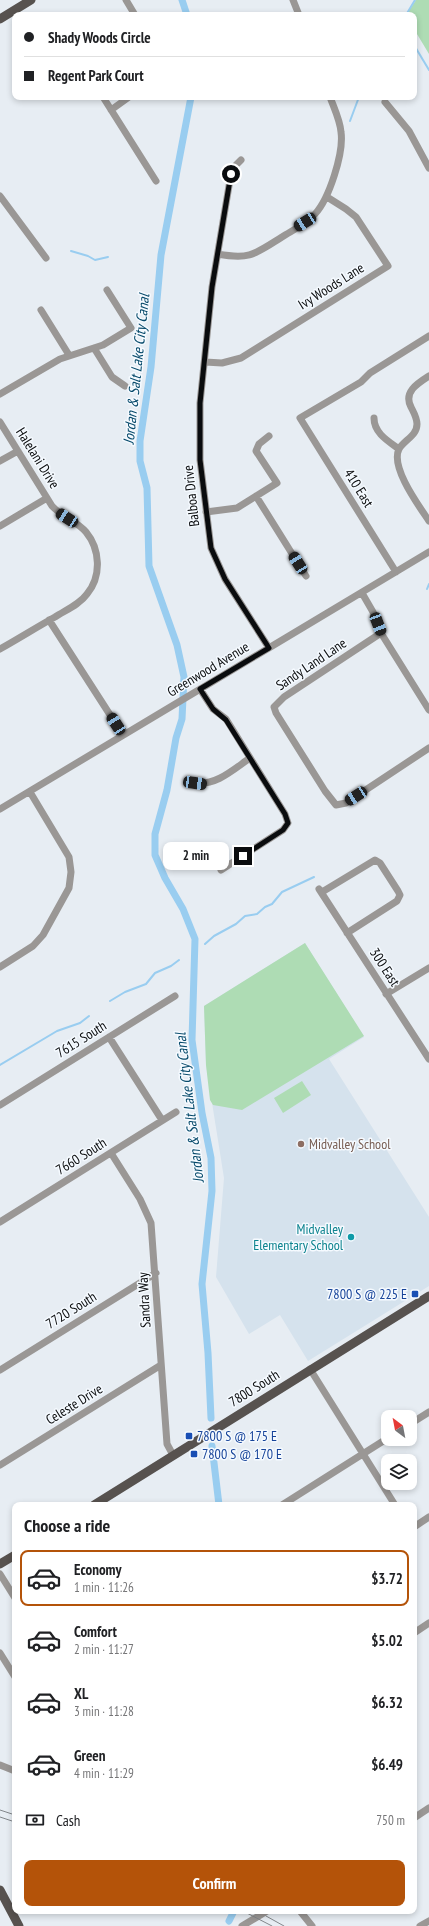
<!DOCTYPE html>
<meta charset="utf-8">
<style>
body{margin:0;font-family:"PT Sans Narrow",sans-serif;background:#f2f2f2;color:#202124;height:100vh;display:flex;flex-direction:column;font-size:15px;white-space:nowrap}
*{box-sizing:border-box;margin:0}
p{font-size:13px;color:#757577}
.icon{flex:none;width:22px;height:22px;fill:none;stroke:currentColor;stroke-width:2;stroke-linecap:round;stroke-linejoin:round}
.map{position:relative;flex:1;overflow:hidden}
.side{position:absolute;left:12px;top:1502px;width:405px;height:412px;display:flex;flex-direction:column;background:#fff;border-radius:8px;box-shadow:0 2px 6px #0003}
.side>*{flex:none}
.guide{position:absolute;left:12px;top:12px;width:405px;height:88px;border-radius:8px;box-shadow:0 2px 6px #0003;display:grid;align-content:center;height:88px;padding:0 12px;background:#fff}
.needle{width:26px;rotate:328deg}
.fabs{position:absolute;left:381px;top:1410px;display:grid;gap:8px}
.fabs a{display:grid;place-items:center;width:36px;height:36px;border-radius:8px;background:#fff;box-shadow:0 2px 6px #0003;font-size:20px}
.end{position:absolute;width:18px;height:18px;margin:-9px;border:5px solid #0a0c0e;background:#fff;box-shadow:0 0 0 2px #fff}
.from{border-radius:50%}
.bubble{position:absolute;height:28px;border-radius:8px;background:#fff;box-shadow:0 2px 6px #0003;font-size:13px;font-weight:800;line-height:28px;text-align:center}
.car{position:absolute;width:12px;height:24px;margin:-12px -6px;border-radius:5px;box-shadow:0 0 3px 1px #0007;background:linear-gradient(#222 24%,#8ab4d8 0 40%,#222 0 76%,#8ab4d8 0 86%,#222 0)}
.guide b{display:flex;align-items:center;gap:14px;height:38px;font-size:15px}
.guide b+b{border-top:1px solid #e0e0e0}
.guide i{width:10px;height:10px;background:#202124}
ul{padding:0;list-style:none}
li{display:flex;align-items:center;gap:12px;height:56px;margin:0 8px 6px;padding:0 4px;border:2px solid transparent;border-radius:8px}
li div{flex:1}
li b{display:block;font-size:15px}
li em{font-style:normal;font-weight:800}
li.current{border-color:#b45309}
li>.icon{width:36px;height:36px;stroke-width:1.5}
h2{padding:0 12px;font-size:18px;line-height:48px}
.pay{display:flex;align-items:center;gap:10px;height:44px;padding:0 12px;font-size:15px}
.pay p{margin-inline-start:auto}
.action{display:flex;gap:8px;margin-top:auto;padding:8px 12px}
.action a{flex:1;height:46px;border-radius:8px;background:#b45309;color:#fff;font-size:16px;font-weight:800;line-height:46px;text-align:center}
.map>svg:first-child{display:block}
.built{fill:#d5e2ed}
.green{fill:#aedcb4}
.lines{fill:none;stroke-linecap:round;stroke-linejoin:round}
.stream{stroke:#99cdf0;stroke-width:2}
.canal{stroke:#99cdf0;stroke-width:7}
.minor{stroke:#9a9795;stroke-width:7}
.major{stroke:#57524f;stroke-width:9}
.tram{stroke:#83878b;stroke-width:1}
.route{stroke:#0a0c0e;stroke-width:5}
.education-dot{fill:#8d6e63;stroke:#f5faff;stroke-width:1.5}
.culture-dot{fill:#0f9aa8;stroke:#f5faff;stroke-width:1.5}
.transit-dot{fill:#1a4fb4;stroke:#f5faff;stroke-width:1.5}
.labels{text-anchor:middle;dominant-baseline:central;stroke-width:3;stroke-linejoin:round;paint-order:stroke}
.street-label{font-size:14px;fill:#0a0c0e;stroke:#f5faff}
.education-label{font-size:14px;fill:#785e54;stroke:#f5faff;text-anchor:start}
.culture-label{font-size:14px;fill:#0d838f;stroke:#f5faff;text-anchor:end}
.transit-label{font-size:14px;fill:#164399;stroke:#f5faff;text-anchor:start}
.water-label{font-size:15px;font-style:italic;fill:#074a6b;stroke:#f5faff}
</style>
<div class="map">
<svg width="429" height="1926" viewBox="0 0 429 1926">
<rect width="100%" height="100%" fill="#e7edf3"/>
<!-- built -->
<path class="built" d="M305,943L364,1037L329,1059L429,1217V1286L308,1361L280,1315L249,1334L216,1277L224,1178L206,1065L204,1006Z"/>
<!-- green -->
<path class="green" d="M416,0H429V54L414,29V15H406Z
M305,943L364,1036L242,1110L213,1105L210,1100L206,1065L204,1006Z
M302,1081L311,1095L283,1113L274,1098Z"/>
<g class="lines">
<!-- stream -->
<path class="stream" d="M406,15L415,0
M414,45L429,70
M350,121L359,97
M71,251L88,256L95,260L108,257
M427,589L429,584
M205,944L214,936L236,924L245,916L257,914L265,907L272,904L282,892L314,877
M110,1001L125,992L146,984L155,973L171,966L179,960
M0,1065L57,1031L80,1023L89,1016"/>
<!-- canal -->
<path class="canal" d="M182,0L187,15
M191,97L161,255L151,367L140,441V461L147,488L149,566L177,645L184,677L182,719L176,738L167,790L155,834V855L165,878L183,909L195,939L192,1040L202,1113L211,1158L212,1191L202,1284L208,1353L211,1418
M212,1446L219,1505
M229,1921L234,1911"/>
<!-- minor -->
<path class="minor" d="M126,0L135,15
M293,0L299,15
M103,97L156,181
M385,102L409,131L429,168
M111,110L129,97
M241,160L235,166L231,174L212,287L200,403V460L211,548L225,579L269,648
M0,196L46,258
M218,254C250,260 255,254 282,237C293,230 306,224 315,214C329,199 344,153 341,132C340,120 334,108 330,97
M41,310L69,355
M94,348L112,377L125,386
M205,362L222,363L241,358L388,266L356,217L346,209L327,197
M429,376C418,383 403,392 411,407C414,413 417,418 417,424C417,436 404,440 399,449C390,467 419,506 429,521
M0,394L60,359L103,345L131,328L107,290
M374,418C374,433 388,441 399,449
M0,422L52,506C62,517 77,521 86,532C100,549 102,576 87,594C80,604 66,610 55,617C37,627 18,639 0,649
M0,461L18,451
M256,496L306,576
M206,512L237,508L277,483L256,451L259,444L269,436
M0,526L47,498
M396,572L300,418L361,382L370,373L429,336
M362,593L373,612L381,633L429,710
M49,620L123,735
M381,633L284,697L274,707L276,713L325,791L336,805L346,803L429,748
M200,689L213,709L226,719L285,814L288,823L283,830L221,870
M195,783C216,786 234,769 250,758
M0,809L429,552
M319,889L429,1059
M322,892L375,860L380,863L398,891L400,895L397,901L347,933
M0,967L33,946L43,935L69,888L71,872L69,857L30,792
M386,994L429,968
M109,1037L162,1120
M0,1105L175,996
M111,1153L140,1199L151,1223L167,1444L173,1455
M0,1222L176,1112
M310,1369L395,1505
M0,1370L156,1273
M410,1424L429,1412
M0,1465L161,1365
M282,1505L388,1438
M414,1527L429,1517
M0,1574L15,1598
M414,1633L429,1623
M0,1653L15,1677
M0,1765L15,1771
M414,1818L429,1808
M300,1911L312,1926
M242,1926L267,1911
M420,1926L429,1921"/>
<!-- major -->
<path class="major" d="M0,19L31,0
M94,1505L429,1296
M0,1564L15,1555
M0,1890L19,1926"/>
<!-- tram -->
<path class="tram" d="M0,1810L15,1815
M0,1817L15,1822
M243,1911L272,1926
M266,1916L284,1926"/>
</g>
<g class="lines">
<!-- route -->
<path class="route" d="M231,174L212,287L200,403V460L211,548L225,579L269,648L200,689L213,709L226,720L285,814L288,823L283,830L243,856"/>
</g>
<!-- markers -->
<circle class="education-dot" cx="301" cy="1144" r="4"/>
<circle class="culture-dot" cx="351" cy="1237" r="4"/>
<g class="transit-dot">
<rect x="411" y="1290" width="8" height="8" rx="2"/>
<rect x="185" y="1432" width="8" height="8" rx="2"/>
<rect x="190" y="1450" width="8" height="8" rx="2"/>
</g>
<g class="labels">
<!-- street labels -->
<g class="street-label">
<text transform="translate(331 286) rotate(-32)">Ivy Woods Lane</text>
<text transform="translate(38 458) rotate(58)">Halelani Drive</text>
<text transform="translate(359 488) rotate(58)">410 East</text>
<text transform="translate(191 496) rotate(-96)">Balboa Drive</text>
<text transform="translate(311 664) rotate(-34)">Sandy Land Lane</text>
<text transform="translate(208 669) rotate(-31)">Greenwood Avenue</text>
<text transform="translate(385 967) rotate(57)">300 East</text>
<text transform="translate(81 1039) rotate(-32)">7615 South</text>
<text transform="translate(81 1156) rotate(-32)">7660 South</text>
<text transform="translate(144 1300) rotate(-93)">Sandra Way</text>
<text transform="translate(71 1310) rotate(-32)">7720 South</text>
<text transform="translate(254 1388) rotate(-32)">7800 South</text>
<text transform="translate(74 1404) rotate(-32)">Celeste Drive</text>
</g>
<!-- education labels -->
<g class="education-label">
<text x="309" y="1144">Midvalley School</text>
</g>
<!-- culture labels -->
<g class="culture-label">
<text x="343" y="1229">Midvalley<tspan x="343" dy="16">Elementary School</tspan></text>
</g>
<!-- transit labels -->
<g class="transit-label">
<text x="407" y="1294" text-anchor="end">7800 S @ 225 E</text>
<text x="197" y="1436">7800 S @ 175 E</text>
<text x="202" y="1454">7800 S @ 170 E</text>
</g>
<!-- water labels -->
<g class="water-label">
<text transform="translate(136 369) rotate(-84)">Jordan &amp; Salt Lake City Canal</text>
<text transform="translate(189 1108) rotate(-97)">Jordan &amp; Salt Lake City Canal</text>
</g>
</g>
</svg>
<div class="fabs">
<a><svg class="needle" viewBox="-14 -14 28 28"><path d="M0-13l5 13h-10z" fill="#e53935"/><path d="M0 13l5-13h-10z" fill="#757577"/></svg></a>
<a><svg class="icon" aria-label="layers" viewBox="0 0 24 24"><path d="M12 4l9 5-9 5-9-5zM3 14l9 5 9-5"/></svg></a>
</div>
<i class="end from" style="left:231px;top:174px"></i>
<i class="end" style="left:243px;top:856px"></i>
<div class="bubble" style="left:163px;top:842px;width:66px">2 min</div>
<i class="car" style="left:305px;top:222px;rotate:238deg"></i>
<i class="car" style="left:67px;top:518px;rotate:303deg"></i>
<i class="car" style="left:298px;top:563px;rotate:328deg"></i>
<i class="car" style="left:378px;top:624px;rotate:159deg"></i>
<i class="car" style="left:116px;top:724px;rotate:327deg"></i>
<i class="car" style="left:195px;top:783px;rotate:98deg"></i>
<i class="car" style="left:356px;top:796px;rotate:237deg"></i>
<div class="guide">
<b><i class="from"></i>Shady Woods Circle</b>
<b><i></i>Regent Park Court</b>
</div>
<section class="side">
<h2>Choose a ride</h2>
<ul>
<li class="current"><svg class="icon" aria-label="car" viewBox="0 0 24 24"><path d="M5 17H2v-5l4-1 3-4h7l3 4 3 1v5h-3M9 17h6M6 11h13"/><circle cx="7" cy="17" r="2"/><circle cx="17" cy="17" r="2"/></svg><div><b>Economy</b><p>1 min · 11:26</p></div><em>$3.72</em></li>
<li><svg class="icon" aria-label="car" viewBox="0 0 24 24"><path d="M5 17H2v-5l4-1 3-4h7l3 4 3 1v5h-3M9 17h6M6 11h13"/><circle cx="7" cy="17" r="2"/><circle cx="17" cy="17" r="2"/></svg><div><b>Comfort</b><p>2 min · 11:27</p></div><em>$5.02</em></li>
<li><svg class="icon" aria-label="car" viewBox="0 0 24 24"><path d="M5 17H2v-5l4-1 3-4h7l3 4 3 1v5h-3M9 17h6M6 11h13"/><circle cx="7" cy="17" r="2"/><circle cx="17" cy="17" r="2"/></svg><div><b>XL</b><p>3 min · 11:28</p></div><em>$6.32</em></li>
<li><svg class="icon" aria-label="car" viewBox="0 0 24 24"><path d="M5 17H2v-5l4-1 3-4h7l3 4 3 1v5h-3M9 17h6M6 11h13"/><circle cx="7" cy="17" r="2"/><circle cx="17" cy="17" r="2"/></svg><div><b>Green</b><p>4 min · 11:29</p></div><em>$6.49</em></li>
</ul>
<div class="pay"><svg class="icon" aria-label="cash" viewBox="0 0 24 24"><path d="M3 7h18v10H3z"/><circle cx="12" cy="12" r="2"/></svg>Cash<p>750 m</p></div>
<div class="action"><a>Confirm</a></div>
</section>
</div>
